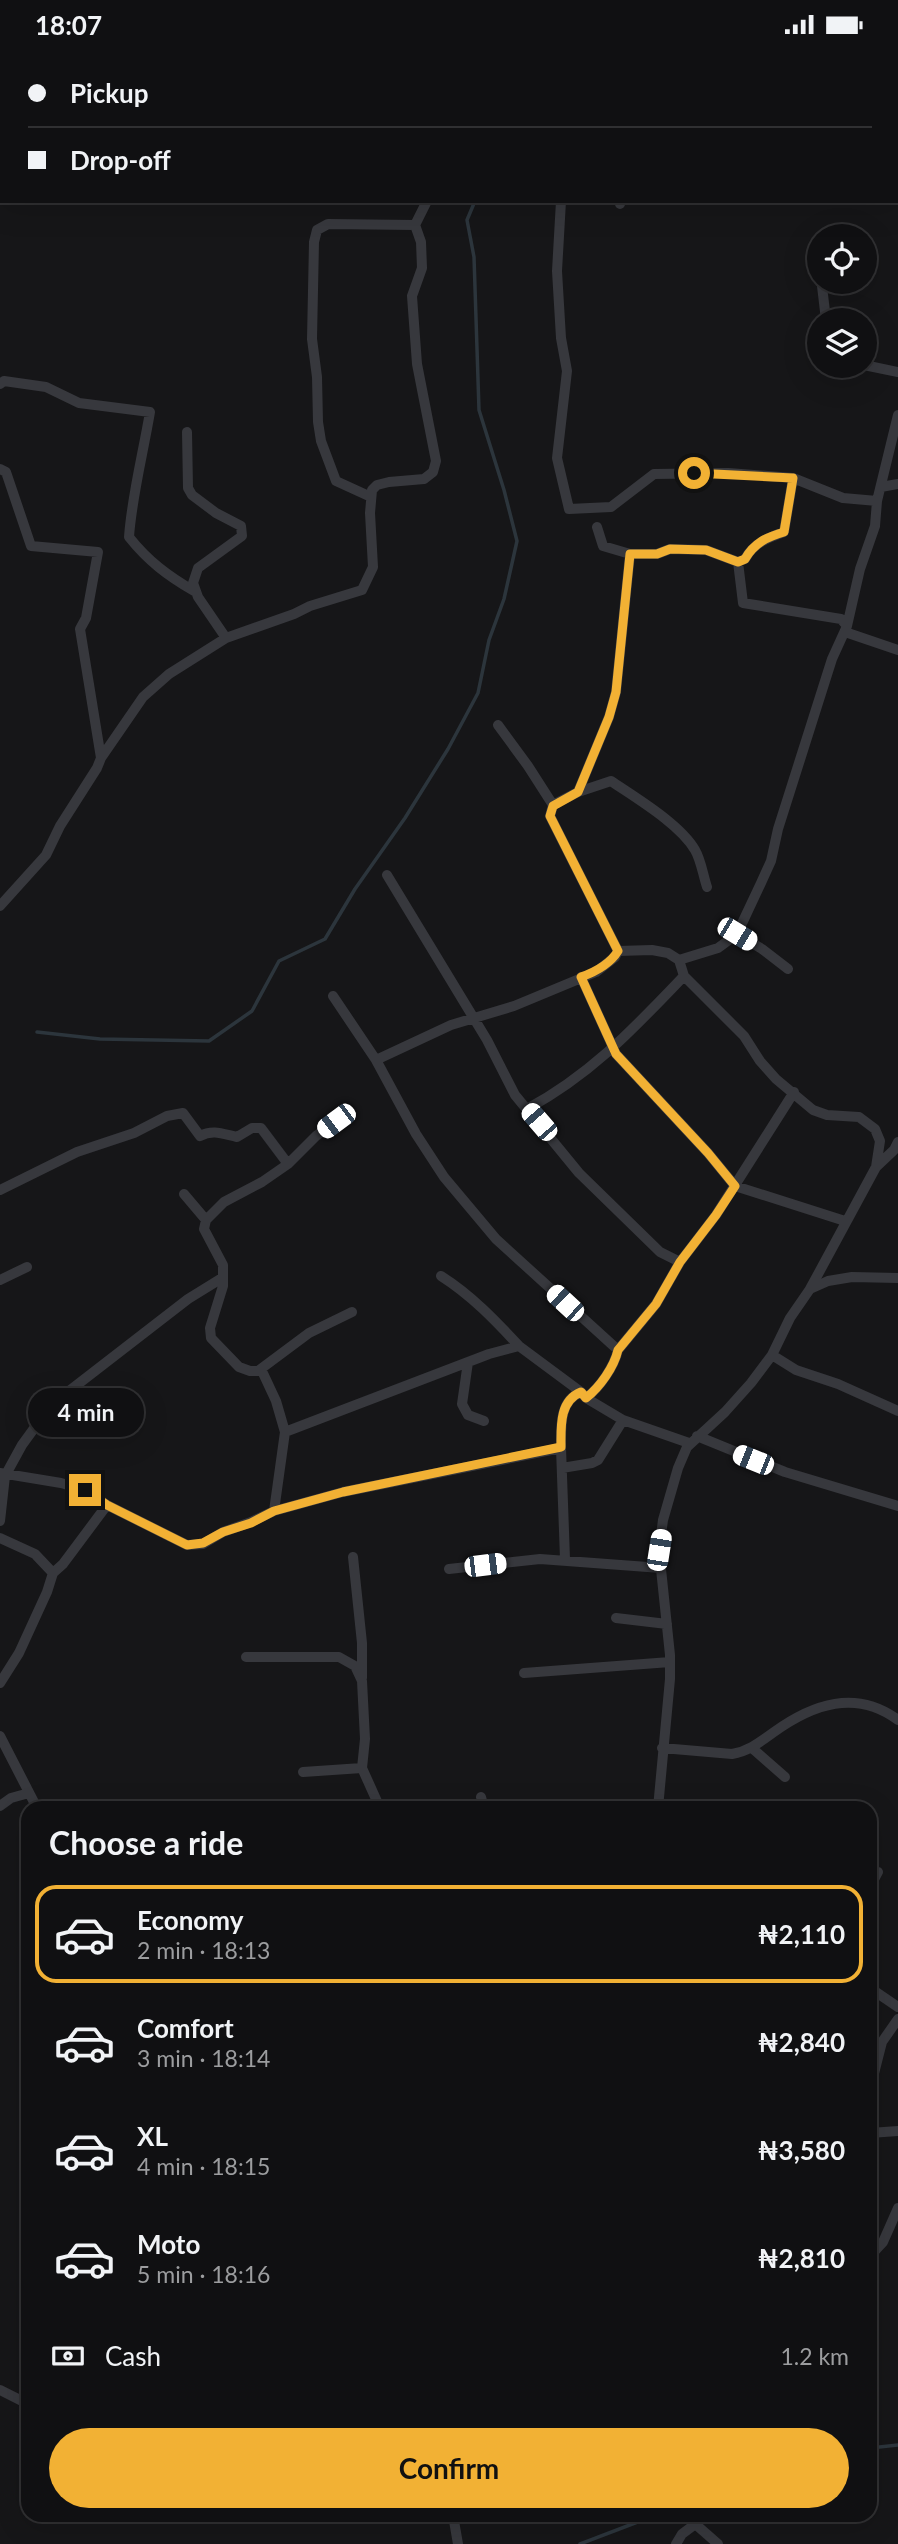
<!DOCTYPE html>
<meta charset="utf-8">
<style>
body{margin:0;font-family:Lato,sans-serif;background:#19191b;color:#f1f3f6;height:100vh;display:flex;flex-direction:column;font-size:26px;white-space:nowrap}
*{box-sizing:border-box;margin:0}
p{font-size:23px;color:#9c9d9f}
.icon{flex:none;width:38px;height:38px;fill:none;stroke:currentColor;stroke-width:2;stroke-linecap:round;stroke-linejoin:round}
.map{position:relative;flex:1;overflow:hidden}
.panel{position:absolute;left:21px;top:1752px;width:856px;height:721px;display:flex;flex-direction:column;background:#101012;border-radius:21px;box-shadow:0 7px 28px #0002,0 0 0 2px #303032}
.panel>*{flex:none}
.guide{position:absolute;left:0px;top:0px;width:900px;height:154px;box-shadow:0 7px 28px #0002,0 0 0 2px #303032;display:grid;align-content:center;height:154px;padding:0 28px;background:#101012}
.tools{position:absolute;left:807px;top:175px;display:grid;gap:14px}
.tools a{display:grid;place-items:center;width:70px;height:70px;border-radius:50%;background:#101012;box-shadow:0 7px 28px #0002,0 0 0 2px #303032;font-size:35px}
.end{position:absolute;width:32px;height:32px;margin:-16px;border:9px solid #f2b134;background:#111;box-shadow:0 0 0 4px #111}
.from{border-radius:50%}
.bubble{position:absolute;height:49px;border-radius:24px;background:#101012;box-shadow:0 7px 28px #0002,0 0 0 2px #303032;font-size:23px;font-weight:700;line-height:49px;text-align:center}
.car{position:absolute;width:21px;height:42px;margin:-21px -10px;border-radius:9px;box-shadow:0 0 5px 2px #0007;background:linear-gradient(#fff 24%,#345 0 40%,#fff 0 76%,#345 0 86%,#fff 0)}
.guide b{display:flex;align-items:center;gap:24px;height:66px;font-size:26px}
.guide b+b{border-top:2px solid #303032}
.guide i{width:18px;height:18px;background:#f1f3f6}
ul{padding:0;list-style:none}
li{display:flex;align-items:center;gap:21px;height:98px;margin:0 14px 10px;padding:0 14px;border:4px solid transparent;border-radius:21px}
li div{flex:1}
li b{display:block;font-size:26px}
li em{font-style:normal;font-weight:700}
li.active{border-color:#f2b134}
li>.icon{width:63px;height:63px;stroke-width:1.5}
h2{padding:0 28px;font-size:32px;line-height:84px}
.pay{display:flex;align-items:center;gap:18px;height:77px;padding:0 28px;font-size:26px}
.pay p{margin-inline-start:auto}
.primary-button{display:flex;gap:14px;margin-top:auto;padding:14px 28px}
.primary-button a{flex:1;height:80px;border-radius:42px;background:#f2b134;color:#111;font-size:28px;font-weight:700;line-height:80px;text-align:center}
.status{display:flex;justify-content:space-between;align-items:center;height:49px;padding:0 35px;background:#101012;direction:ltr}
.status svg{height:19px;fill:currentColor}
.map>svg:first-child{display:block}
.lines{fill:none;stroke-linecap:round;stroke-linejoin:round}
.stream{stroke:#2c353c;stroke-width:3.5}
.minor{stroke:#37383d;stroke-width:10}
.route{stroke:#f2b134;stroke-width:9}
</style>
<div class="status"><b>18:07</b><svg viewBox="0 0 49 12"><path d="M0 12V9h3v3zM5 12V6h3v6zM10 12V3h3v9zM15 12V0h3v12zM26 1h20v11H26zM47 4h2v5h-2z"/></svg></div>
<div class="map">
<svg width="898" height="2495" viewBox="0 0 898 2495">
<rect width="100%" height="100%" fill="#161618"/>
<g class="lines">
<!-- stream -->
<path class="stream" d="M0,87L2,86
M37,983L100,990L209,992L252,962L279,912L325,890L355,840L405,769L448,700L478,644L489,591L504,550L517,492L504,441L479,361L474,208L467,171L475,152
M870,2399L898,2396
M580,2495L656,2466"/>
<!-- minor -->
<path class="minor" d="M244,0L251,2
M430,0V2
M871,0V2
M620,1V0
M270,2L272,0
M561,152L557,222L561,289L567,322L557,409L569,460L611,458L654,425L728,424L793,429
M620,155V152
M822,237L826,271
M864,316L898,323
M0,335L4,332L46,338L79,354L150,363C143,405 132,446 129,488C148,512 168,527 194,542
M187,383L188,439L192,446L216,464L241,477L242,487L198,519L193,534L198,548L226,589
M0,420L6,423L31,497L98,503L86,569L80,580L101,709
M881,438L898,435
M371,448L336,432L321,392L318,373L317,328L312,290L314,193L317,181L328,175L415,176
M877,452L898,366
M597,478L603,497L630,505H657L670,500L706,501L738,513L745,510C754,494 767,489 784,483L793,429L843,449L877,452L875,477L860,520L847,577L832,610L778,780L771,812L761,834L737,885L718,899L679,911
M738,513L743,554L841,570L847,577
M845,583L898,601
M498,676L528,717L553,756
M578,743L611,732C636,749 680,775 695,801C701,811 703,826 707,838
M387,826L487,991L515,1046L579,1124L660,1203L680,1213
M0,857L46,806L60,777L97,719L101,709L143,648L169,625L226,589L294,565L310,557L362,541L373,518L370,464L372,441L377,436L389,433L424,430L433,423L436,412L417,315L412,247L422,219L421,193L415,176L427,152
M737,885L762,900L788,920
M618,902L550,767L553,756L578,743L609,668L616,643L630,505
M618,902L652,901L668,904L679,911L684,927L744,987L760,1012L776,1030L813,1061L827,1066L859,1068L875,1080L880,1092L876,1118
M581,928L616,1005L708,1104L735,1137L845,1172
M333,947L376,1011L416,1085L444,1128L496,1190L618,1301C614,1318 600,1338 586,1349
M376,1011L451,976L514,957L596,923L615,908L618,902
M527,1060C592,1025 634,979 684,927
M0,1141L77,1103L134,1084L167,1067L183,1064L200,1087C213,1080 223,1085 237,1088L252,1079H261L288,1115
M184,1145L206,1171
M441,1227C471,1246 495,1271 519,1297
M0,1231L27,1218
M810,1240L876,1118L894,1101L898,1093
M618,1301L656,1255L680,1213L716,1166L794,1043
M772,1306L796,1321L838,1335L898,1362
M468,1313L462,1355L468,1366L484,1372
M258,1322L309,1284L352,1263
M285,1383L489,1305L519,1297L581,1343
M697,1387L785,1423L898,1457
M561,1399L565,1510
M562,1419L592,1414L598,1411L623,1371
M0,1424L61,1434L85,1441L107,1456L187,1496L203,1495L223,1483L251,1473L274,1462L343,1443L561,1399C561,1378 559,1352 581,1343L586,1349L623,1371L689,1394
M274,1462L285,1383L276,1352L262,1322H250L239,1318L211,1289L210,1279L223,1237V1216L204,1180L206,1171L224,1153L262,1133L288,1115L316,1087L341,1068
M0,1472L5,1427L22,1396L51,1356L188,1250L222,1229
M0,1489L35,1505L53,1524
M353,1508L362,1594V1629
M449,1520L540,1510L661,1519
M616,1569L667,1575
M246,1608H339L355,1617L362,1632L365,1690L362,1719L380,1759
M524,1624L670,1613
M0,1634L19,1604L47,1543L53,1524L63,1515L107,1456
M0,1687L37,1759
M662,1699L732,1705C749,1702 760,1693 774,1683C813,1655 856,1640 898,1671
M752,1699L785,1728
M303,1723L362,1719
M481,1748L484,1759
M0,1757L11,1749L29,1744
M658,1759L670,1630V1606L659,1501L663,1471L678,1419L687,1398L725,1363L751,1334L772,1306L790,1269L810,1240L828,1232L852,1228L898,1229
M870,1838L878,1823
M870,1939L898,1958
M870,2040L882,1993L898,1970
M870,2084L898,2082
M870,2207L883,2193L898,2159
M0,2341L28,2355
M453,2466L458,2495
M685,2466L718,2495
M676,2495L682,2485L694,2476"/>
</g>
<g class="lines">
<!-- route -->
<path class="route" d="M85,1441L107,1456L187,1496L203,1494L223,1483L251,1474L274,1462L343,1443L561,1398C561,1378 559,1352 581,1343L586,1349C600,1338 614,1318 618,1301L656,1255L680,1213L716,1166L735,1137L708,1104L616,1005L581,928C595,923 610,915 618,902L550,767L553,757L578,743L609,668L616,643L630,505H657L670,500L706,501L738,513L745,510C754,494 767,488 784,483L793,429L694,424"/>
</g>
</svg>
<div class="tools">
<a><svg class="icon" aria-label="locate" viewBox="0 0 24 24"><circle cx="12" cy="12" r="6"/><path d="M12 2v4M12 18v4M2 12h4M18 12h4"/></svg></a>
<a><svg class="icon" aria-label="layers" viewBox="0 0 24 24"><path d="M12 4l9 5-9 5-9-5zM3 14l9 5 9-5"/></svg></a>
</div>
<i class="end from" style="left:694px;top:424px"></i>
<i class="end" style="left:85px;top:1441px"></i>
<div class="bubble" style="left:28px;top:1339px;width:116px">4 min</div>
<i class="car" style="left:737px;top:885px;rotate:121deg"></i>
<i class="car" style="left:336px;top:1072px;rotate:233deg"></i>
<i class="car" style="left:539px;top:1073px;rotate:319deg"></i>
<i class="car" style="left:565px;top:1254px;rotate:313deg"></i>
<i class="car" style="left:753px;top:1411px;rotate:292deg"></i>
<i class="car" style="left:659px;top:1501px;rotate:9deg"></i>
<i class="car" style="left:485px;top:1516px;rotate:83deg"></i>
<div class="guide">
<b><i class="from"></i>Pickup</b>
<b><i></i>Drop-off</b>
</div>
<section class="panel">
<h2>Choose a ride</h2>
<ul>
<li class="active"><svg class="icon" aria-label="car" viewBox="0 0 24 24"><path d="M5 17H2v-5l4-1 3-4h7l3 4 3 1v5h-3M9 17h6M6 11h13"/><circle cx="7" cy="17" r="2"/><circle cx="17" cy="17" r="2"/></svg><div><b>Economy</b><p>2 min · 18:13</p></div><em>₦2,110</em></li>
<li><svg class="icon" aria-label="car" viewBox="0 0 24 24"><path d="M5 17H2v-5l4-1 3-4h7l3 4 3 1v5h-3M9 17h6M6 11h13"/><circle cx="7" cy="17" r="2"/><circle cx="17" cy="17" r="2"/></svg><div><b>Comfort</b><p>3 min · 18:14</p></div><em>₦2,840</em></li>
<li><svg class="icon" aria-label="car" viewBox="0 0 24 24"><path d="M5 17H2v-5l4-1 3-4h7l3 4 3 1v5h-3M9 17h6M6 11h13"/><circle cx="7" cy="17" r="2"/><circle cx="17" cy="17" r="2"/></svg><div><b>XL</b><p>4 min · 18:15</p></div><em>₦3,580</em></li>
<li><svg class="icon" aria-label="car" viewBox="0 0 24 24"><path d="M5 17H2v-5l4-1 3-4h7l3 4 3 1v5h-3M9 17h6M6 11h13"/><circle cx="7" cy="17" r="2"/><circle cx="17" cy="17" r="2"/></svg><div><b>Moto</b><p>5 min · 18:16</p></div><em>₦2,810</em></li>
</ul>
<div class="pay"><svg class="icon" aria-label="cash" viewBox="0 0 24 24"><path d="M3 7h18v10H3z"/><circle cx="12" cy="12" r="2"/></svg>Cash<p>1.2 km</p></div>
<div class="primary-button"><a>Confirm</a></div>
</section>
</div>
